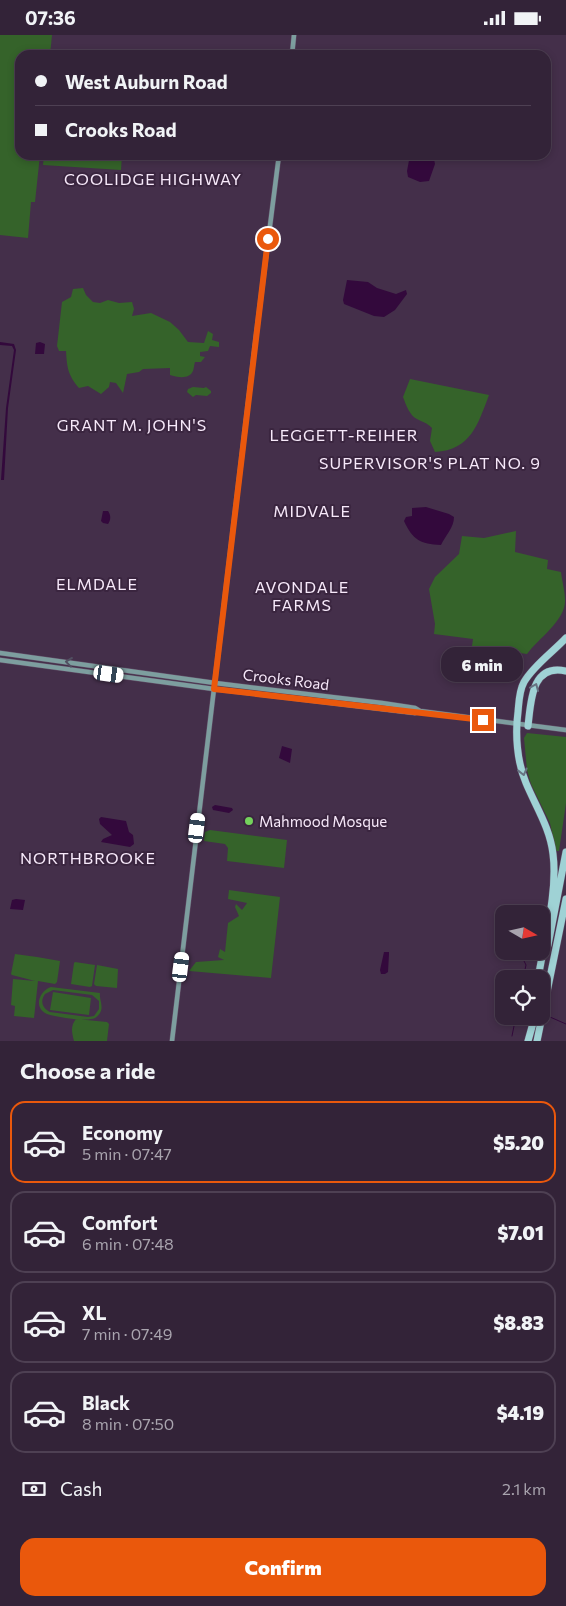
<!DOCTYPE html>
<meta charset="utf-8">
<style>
body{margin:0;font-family:Commissioner,sans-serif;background:#3e2f43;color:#f1f3f6;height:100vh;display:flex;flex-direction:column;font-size:19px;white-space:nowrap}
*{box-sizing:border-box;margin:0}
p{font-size:16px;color:#a9a4ae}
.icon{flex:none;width:28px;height:28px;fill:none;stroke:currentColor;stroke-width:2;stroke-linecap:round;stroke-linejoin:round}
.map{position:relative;height:1006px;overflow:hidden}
.panel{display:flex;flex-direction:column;background:#332338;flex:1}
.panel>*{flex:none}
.hud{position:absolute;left:15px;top:15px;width:536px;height:110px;border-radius:15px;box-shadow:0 2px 8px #0003,0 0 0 1px #4e4053;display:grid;align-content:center;height:110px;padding:0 20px;background:#332338}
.needle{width:32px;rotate:99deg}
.controls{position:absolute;left:495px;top:870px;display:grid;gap:10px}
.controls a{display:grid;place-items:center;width:55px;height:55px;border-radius:10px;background:#332338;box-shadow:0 2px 8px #0003,0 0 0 1px #4e4053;font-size:25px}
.end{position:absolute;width:22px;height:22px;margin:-11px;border:6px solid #ea580c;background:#fff;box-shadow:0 0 0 2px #fff}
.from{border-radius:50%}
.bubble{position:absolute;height:35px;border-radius:15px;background:#332338;box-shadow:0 2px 8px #0003,0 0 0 1px #4e4053;font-size:16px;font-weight:800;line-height:35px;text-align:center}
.car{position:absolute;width:15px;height:30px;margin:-15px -8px;border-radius:6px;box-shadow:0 0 4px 1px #0007;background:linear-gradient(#fff 24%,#345 0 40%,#fff 0 76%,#345 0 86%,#fff 0)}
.hud b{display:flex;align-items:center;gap:18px;height:48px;font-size:19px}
.hud b+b{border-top:1px solid #4e4053}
.hud i{width:12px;height:12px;background:#f1f3f6}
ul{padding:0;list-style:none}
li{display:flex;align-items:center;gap:15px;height:82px;margin:0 10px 8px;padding:0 10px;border:2px solid #4e4053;border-radius:15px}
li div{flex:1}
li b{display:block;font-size:19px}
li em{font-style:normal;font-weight:800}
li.on{border-color:#ea580c}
li>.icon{width:45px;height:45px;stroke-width:1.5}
h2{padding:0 20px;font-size:22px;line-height:60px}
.pay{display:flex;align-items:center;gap:12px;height:55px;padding:0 20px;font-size:19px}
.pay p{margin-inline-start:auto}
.cta{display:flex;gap:10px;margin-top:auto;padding:10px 20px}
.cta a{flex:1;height:58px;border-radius:15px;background:#ea580c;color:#fff;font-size:20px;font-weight:800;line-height:58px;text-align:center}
.status{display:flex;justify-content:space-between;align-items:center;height:35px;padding:0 25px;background:#332338;direction:ltr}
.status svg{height:14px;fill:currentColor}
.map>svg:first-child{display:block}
.green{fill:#35632a;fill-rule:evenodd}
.water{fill:#33093c}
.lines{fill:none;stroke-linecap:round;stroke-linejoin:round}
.stream{stroke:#33093c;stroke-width:1}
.secondary-casing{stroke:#614d66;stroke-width:5.5}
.highway-casing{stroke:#614d66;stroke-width:8}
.secondary{stroke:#7d9e9f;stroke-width:4.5}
.highway{stroke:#9fd2d5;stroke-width:7}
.oneway{stroke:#514f61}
.oneway2{stroke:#677382}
.route{stroke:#ea580c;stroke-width:6}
.poi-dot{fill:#74d25c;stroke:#3a253f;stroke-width:2}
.labels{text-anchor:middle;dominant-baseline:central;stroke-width:4;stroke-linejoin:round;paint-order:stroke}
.street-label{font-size:15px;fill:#f7e9fa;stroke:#3a253f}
.poi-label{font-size:15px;fill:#f7e9fa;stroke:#3a253f;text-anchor:start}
.neighbourhood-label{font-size:16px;letter-spacing:1px;fill:#f7e9fa;stroke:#3a253f}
</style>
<div class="status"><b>07:36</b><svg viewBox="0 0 49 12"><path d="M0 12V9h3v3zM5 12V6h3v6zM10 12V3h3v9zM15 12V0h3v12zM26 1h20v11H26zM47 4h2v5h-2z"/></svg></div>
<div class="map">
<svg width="566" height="1006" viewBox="0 0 566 1006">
<rect width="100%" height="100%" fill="#442f4a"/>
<!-- green -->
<path class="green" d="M0,0H52L50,20H20V120H40L35,167H31L28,203L0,200Z
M44,120H122L121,135L43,130Z
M83,253L86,260L93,267L100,268L108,265L119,268L132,267L134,274L132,281L151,278L170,287L179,295L188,307L204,308L208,296L213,299L212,305L219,307V312L210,311L208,316L200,317V321L205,322L201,327H195C194,330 194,333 193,336C189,345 177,342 170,340V333L143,334L139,337L127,339L123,358L116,348L110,347L109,352L101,359L88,351L79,353C68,340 67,333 66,316H59L57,311L62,267L71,262L73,254Z
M410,344L489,360C478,389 471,415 435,417L430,406L432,393C426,387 424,388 417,384C410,381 406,370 403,362Z
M193,352L204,353L206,352L211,356V358L207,361L196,360L193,362L187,357L188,354Z
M516,496L515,517L548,525L547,534L561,537C562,546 565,556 565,565C566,585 538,604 527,619L472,611L473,604L434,599L435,589L429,554L435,542L459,519L462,501L484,503Z
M527,698L566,702V768L559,816H556L550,788L531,749L527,735L524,703Z
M210,795L287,805L284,833L227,826L228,813L225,809L204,806L205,797Z
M229,855L280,862L271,943L189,936L196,927L224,925L218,922L220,914L225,917L228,888L239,881L235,872L236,869L242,875L247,868L228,864Z
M15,919L37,922L36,937L37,922L60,926L57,947L55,949L38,946L34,983L14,981L15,971L11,970L13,944L35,946L12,940L11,939Z
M75,927L95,930L92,951L90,952L71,949L74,928Z
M97,930L118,934L117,953L96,951L94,949Z
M51,952L100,958C99,965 104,971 100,978C98,981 95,984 91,984C83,986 55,982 47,979C33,973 39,956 51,952ZM53,955L92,960L99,966V974L94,981L88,982L50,977C42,973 40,966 45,959Z
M53,957L91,963L89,980L50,975Z
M76,984L107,987L109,989L107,1006H74C72,998 70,991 76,984Z"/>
<!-- water -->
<path class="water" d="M410,120H423L434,124L435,129L429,146L420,147L408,142L407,136Z
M347,245L368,247L377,253L396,259L406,255L407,259L395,275L384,282L374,281L344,269L343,265Z
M0,307L14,309L16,315L8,373L4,445H1L6,373L14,315L12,311L0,310Z
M40,307L45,309L44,319H35L36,308Z
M426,472L449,479L454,482C454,493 445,501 441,510C420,509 413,505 404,486L406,482L412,481V473Z
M103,476H108C111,480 111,485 108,489L103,488L101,486Z
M282,711L292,714L290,728L279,723Z
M215,770L232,773L233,775L229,778L213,775L212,772Z
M101,782L126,786L129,797L133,800L134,809L130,812L101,807L103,804L112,800L100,789L99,784Z
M16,864L25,865L23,875L10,874L12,865Z
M384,917H389V919L388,937L385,939H381L380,935Z"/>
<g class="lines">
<!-- stream -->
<path class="stream" d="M523,944L526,930L524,926
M550,982L566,989
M512,1001L516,981"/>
<!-- secondary casing -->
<g class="secondary-casing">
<path id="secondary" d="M292,20L294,0
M0,618L215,648L382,668L415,673L420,676L566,695
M0,625L214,654L415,678L420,676
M172,1006L256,301L279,120"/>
</g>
<!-- highway casing -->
<g class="highway-casing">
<path id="highway" d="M528,691C531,667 531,628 566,636
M548,910L566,817
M538,944C544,906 558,857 553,819C550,793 536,772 526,748C517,727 515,699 518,677C519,667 519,656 524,647C534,630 553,617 566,603
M528,1006L535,981
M537,1006L566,864"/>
</g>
<!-- secondary -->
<use href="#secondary" class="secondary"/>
<!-- highway -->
<use href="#highway" class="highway"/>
</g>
<!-- one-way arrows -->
<defs><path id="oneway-chevron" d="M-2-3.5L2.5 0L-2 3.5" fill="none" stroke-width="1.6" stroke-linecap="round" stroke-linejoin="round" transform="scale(1.25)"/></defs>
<use class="oneway" href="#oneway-chevron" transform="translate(69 627) rotate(-173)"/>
<g class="oneway2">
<use href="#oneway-chevron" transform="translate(535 652) rotate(-67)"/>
<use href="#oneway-chevron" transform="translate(523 737) rotate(76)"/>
</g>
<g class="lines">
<!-- route -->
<path class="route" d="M268,204L214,654L483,685"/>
</g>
<!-- markers -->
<circle class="poi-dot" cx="249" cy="786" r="5"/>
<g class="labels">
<!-- street labels -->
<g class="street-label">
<text transform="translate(286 644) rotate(7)">Crooks Road</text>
</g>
<!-- poi labels -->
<g class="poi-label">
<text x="259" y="786">Mahmood Mosque</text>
</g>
<!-- neighbourhood labels -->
<g class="neighbourhood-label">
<text x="153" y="143">COOLIDGE HIGHWAY</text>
<text x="132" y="389">GRANT M. JOHN'S</text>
<text x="344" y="399">LEGGETT-REIHER</text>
<text x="430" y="427">SUPERVISOR'S PLAT NO. 9</text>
<text x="312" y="475">MIDVALE</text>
<text x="97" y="548">ELMDALE</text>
<text x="302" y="551">AVONDALE<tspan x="302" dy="18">FARMS</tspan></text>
<text x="88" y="822">NORTHBROOKE</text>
</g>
</g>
</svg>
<div class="controls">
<a><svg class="needle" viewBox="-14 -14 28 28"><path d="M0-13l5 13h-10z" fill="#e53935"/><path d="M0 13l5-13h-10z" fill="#a9a4ae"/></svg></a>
<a><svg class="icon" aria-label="locate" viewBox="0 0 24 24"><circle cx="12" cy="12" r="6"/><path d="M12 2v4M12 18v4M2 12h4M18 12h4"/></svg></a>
</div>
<i class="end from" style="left:268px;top:204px"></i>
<i class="end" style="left:483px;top:685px"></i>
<div class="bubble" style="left:441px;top:612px;width:82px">6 min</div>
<i class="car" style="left:109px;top:639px;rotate:98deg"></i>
<i class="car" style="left:197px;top:793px;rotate:7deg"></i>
<i class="car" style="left:181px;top:932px;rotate:7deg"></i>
<div class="hud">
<b><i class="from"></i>West Auburn Road</b>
<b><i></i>Crooks Road</b>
</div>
</div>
<section class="panel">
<h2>Choose a ride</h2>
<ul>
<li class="on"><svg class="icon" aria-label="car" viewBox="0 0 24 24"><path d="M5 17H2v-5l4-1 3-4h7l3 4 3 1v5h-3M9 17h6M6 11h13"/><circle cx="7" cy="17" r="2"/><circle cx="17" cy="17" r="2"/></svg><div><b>Economy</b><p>5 min · 07:47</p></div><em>$5.20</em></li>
<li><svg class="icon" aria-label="car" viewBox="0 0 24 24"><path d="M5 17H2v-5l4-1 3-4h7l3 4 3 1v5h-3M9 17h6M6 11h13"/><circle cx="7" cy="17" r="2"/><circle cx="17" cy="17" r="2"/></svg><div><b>Comfort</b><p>6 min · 07:48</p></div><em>$7.01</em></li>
<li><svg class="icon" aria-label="car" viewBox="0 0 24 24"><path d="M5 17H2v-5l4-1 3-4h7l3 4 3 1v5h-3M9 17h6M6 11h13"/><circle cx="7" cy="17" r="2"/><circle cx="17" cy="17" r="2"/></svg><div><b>XL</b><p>7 min · 07:49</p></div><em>$8.83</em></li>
<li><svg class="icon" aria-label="car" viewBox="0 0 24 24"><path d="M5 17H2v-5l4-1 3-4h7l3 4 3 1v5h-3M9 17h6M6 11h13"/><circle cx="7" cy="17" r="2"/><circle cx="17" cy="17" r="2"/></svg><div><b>Black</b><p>8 min · 07:50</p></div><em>$4.19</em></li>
</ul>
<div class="pay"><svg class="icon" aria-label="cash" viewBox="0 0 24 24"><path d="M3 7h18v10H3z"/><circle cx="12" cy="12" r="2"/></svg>Cash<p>2.1 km</p></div>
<div class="cta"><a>Confirm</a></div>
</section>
